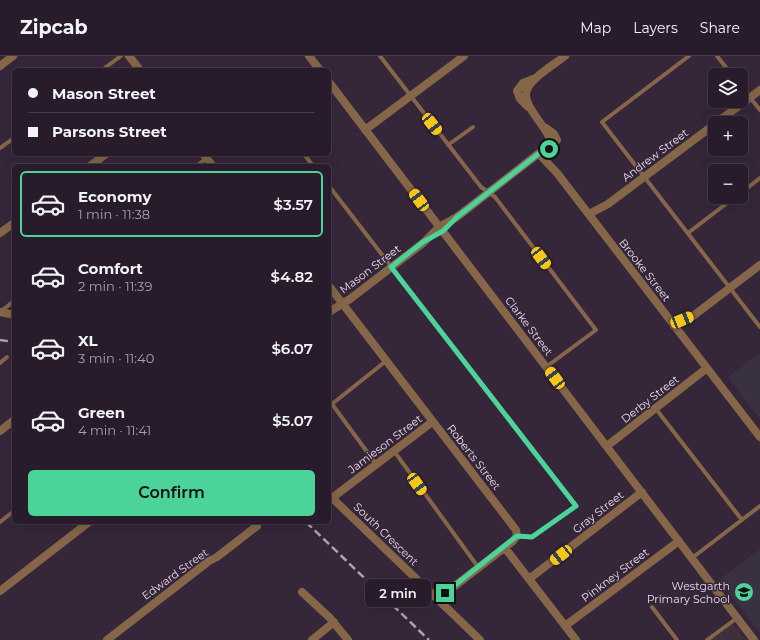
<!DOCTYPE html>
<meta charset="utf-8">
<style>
body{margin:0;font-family:Montserrat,sans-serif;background:#342938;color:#f1f3f6;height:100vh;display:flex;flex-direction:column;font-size:15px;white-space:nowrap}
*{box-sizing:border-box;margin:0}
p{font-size:13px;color:#a5a1a9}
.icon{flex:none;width:22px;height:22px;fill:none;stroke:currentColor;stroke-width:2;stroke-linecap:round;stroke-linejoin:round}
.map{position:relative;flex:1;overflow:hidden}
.drawer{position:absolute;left:12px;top:108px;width:319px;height:360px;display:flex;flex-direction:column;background:#281c2c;border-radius:6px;box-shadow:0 4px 16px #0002,0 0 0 1px #443a48}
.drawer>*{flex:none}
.banner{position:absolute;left:12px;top:12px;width:319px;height:88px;border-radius:6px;box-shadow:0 4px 16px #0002,0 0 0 1px #443a48;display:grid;align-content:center;height:88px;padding:0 16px;background:#281c2c}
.buttons{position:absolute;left:708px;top:12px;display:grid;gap:8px}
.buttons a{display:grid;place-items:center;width:40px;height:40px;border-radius:6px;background:#281c2c;box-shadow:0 4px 16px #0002,0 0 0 1px #443a48;font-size:20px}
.end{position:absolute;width:18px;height:18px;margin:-9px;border:5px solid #4cd39a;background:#111;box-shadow:0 0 0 2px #111}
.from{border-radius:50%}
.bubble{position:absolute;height:28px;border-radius:6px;background:#281c2c;box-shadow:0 4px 16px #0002,0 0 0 1px #443a48;font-size:13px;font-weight:600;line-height:28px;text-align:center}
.car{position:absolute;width:12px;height:24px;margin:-12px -6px;border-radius:5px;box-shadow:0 0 3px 1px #0007;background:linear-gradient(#f5c518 24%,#345 0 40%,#f5c518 0 76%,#345 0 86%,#f5c518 0)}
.banner b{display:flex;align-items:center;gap:14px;height:38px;font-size:15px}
.banner b+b{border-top:1px solid #443a48}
.banner i{width:10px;height:10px;background:#f1f3f6}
ul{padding:7px 0 0;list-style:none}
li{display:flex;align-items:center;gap:12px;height:66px;margin:0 8px 6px;padding:0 8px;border:2px solid transparent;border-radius:6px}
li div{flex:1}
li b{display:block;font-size:15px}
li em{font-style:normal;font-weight:600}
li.active{border-color:#4cd39a}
li>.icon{width:36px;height:36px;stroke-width:1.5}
.cta{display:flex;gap:8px;margin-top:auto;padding:8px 16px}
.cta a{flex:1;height:46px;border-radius:6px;background:#4cd39a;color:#111;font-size:16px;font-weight:600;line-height:46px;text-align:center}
header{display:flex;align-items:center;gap:24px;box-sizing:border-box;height:56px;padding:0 20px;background:#281c2c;border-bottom:1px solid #443a48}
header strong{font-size:19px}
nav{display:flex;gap:22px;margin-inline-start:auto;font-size:14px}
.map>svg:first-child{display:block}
.commercial{fill:#3f2f3a}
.education{fill:#393141}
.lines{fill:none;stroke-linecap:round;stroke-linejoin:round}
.lane{stroke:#856648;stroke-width:4}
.street{stroke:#856648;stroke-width:8}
.rail{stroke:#aea2b2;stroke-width:2.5;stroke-dasharray:8 4;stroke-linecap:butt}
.route{stroke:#4cd39a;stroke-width:5}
.labels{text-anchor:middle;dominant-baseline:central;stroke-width:3;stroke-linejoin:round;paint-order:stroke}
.street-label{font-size:11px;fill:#e7ddea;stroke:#36263a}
.poi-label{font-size:11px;fill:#e7ddea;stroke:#36263a;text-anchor:end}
</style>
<header>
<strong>Zipcab</strong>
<nav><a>Map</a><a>Layers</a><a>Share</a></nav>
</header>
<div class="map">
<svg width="760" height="584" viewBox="0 0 760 584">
<rect width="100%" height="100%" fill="#36263a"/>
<!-- commercial -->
<path class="commercial" d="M732,566L746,584H707Z"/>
<!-- education -->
<path class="education" d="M760,297V363L728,321Z
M760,493V577L719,524Z"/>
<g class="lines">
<!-- lane -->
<path class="lane" d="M380,0L481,131L495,141L596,274L546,311
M689,0L602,66L760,271
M717,0L732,19
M102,14L121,0
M741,30L760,54
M448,89L473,71
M0,92L14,82
M304,98L313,110
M196,110L207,102
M329,130L576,450L532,481L517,480
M741,137L760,122
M688,177L735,141
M0,256L14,245
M0,307L7,301
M329,344L376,408
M332,348L386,305
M656,353L742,464
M394,395L478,511
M0,466L14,455
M692,502L760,450
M652,551L677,584
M707,584L737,562"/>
<!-- street -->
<path class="street" d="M129,0L140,14
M309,0L320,14
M0,10L13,0
M329,26L754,584
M528,51L520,43L517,35L523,27L533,23
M716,67L760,34
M365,74L464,0
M543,96L552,91L557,84L554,78L546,72
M203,98L213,110
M539,98L557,117L760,381
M90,110L106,98
M589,158L608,148L715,68
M0,177L14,167
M329,230L516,474L517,480L513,485L438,543
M0,256L14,259
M329,256L350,243L423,187L439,171L457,161L543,94L550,83C545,71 537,64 531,53C529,50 526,43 526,39C525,25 555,8 565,0
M674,270L681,264L693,260L760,209
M0,375L14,364
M607,390L707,312
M329,439L480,584
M332,442L432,366
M505,492L576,584
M529,523L642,436
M0,535L89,466
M302,536L330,562L348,584
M565,570L679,485
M107,584L209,505L217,501L257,470
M312,584L334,566"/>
<!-- rail -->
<path class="rail" d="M0,284L14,286
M306,466L429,584"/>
</g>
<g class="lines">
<!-- route -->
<path class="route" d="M445,537L517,480L532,481L576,450L391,211L423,186L443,175L457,161L538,98L549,93"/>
</g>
<!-- icons -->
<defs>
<g id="school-disc" transform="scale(1)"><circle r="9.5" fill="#4cd39a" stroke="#36263a"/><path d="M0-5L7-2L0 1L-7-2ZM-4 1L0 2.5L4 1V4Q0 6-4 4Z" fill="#111"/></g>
</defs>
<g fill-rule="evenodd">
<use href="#school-disc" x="744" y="536"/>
</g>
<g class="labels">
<!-- street labels -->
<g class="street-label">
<text transform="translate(655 99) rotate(-37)">Andrew Street</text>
<text transform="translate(370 213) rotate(-37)">Mason Street</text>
<text transform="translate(645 214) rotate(52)">Brooke Street</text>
<text transform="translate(529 270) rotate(53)">Clarke Street</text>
<text transform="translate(650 343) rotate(-38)">Derby Street</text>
<text transform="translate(385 388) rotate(-37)">Jamieson Street</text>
<text transform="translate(474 401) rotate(52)">Roberts Street</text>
<text transform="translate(598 456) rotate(-38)">Gray Street</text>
<text transform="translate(386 478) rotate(44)">South Crescent</text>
<text transform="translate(175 518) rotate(-36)">Edward Street</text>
<text transform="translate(615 519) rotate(-37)">Pinkney Street</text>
</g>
<!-- poi labels -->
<g class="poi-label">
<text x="730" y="530">Westgarth<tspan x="730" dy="13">Primary School</tspan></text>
</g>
</g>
</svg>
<div class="buttons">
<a><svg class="icon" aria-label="layers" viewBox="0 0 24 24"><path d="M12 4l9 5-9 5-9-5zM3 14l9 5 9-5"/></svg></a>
<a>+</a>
<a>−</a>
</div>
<i class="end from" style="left:549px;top:93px"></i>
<i class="end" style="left:445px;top:537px"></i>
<div class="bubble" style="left:365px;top:523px;width:66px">2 min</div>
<i class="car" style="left:432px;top:68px;rotate:142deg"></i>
<i class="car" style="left:419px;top:144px;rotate:323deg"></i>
<i class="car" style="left:541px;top:202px;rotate:143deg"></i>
<i class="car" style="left:682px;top:264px;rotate:68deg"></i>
<i class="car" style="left:555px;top:322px;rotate:323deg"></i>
<i class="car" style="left:417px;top:428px;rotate:144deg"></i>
<i class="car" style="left:561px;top:499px;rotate:232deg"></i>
<div class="banner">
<b><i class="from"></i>Mason Street</b>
<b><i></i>Parsons Street</b>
</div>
<section class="drawer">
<ul>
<li class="active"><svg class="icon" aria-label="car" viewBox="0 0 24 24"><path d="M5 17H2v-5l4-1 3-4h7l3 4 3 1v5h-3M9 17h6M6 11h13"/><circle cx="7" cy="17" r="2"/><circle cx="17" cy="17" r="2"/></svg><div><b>Economy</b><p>1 min · 11:38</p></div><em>$3.57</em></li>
<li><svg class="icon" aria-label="car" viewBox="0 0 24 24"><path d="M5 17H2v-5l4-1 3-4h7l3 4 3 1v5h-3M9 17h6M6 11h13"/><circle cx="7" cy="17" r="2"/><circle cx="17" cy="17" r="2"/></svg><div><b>Comfort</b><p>2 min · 11:39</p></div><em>$4.82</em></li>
<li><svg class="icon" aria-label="car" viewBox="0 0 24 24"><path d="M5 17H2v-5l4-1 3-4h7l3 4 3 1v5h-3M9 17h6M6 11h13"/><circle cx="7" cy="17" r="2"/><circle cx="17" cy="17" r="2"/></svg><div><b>XL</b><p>3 min · 11:40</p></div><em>$6.07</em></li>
<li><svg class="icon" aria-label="car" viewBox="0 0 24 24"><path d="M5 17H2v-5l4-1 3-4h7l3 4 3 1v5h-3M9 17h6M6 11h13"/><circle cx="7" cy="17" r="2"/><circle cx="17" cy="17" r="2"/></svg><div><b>Green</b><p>4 min · 11:41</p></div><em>$5.07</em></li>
</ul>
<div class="cta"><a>Confirm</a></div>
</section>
</div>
